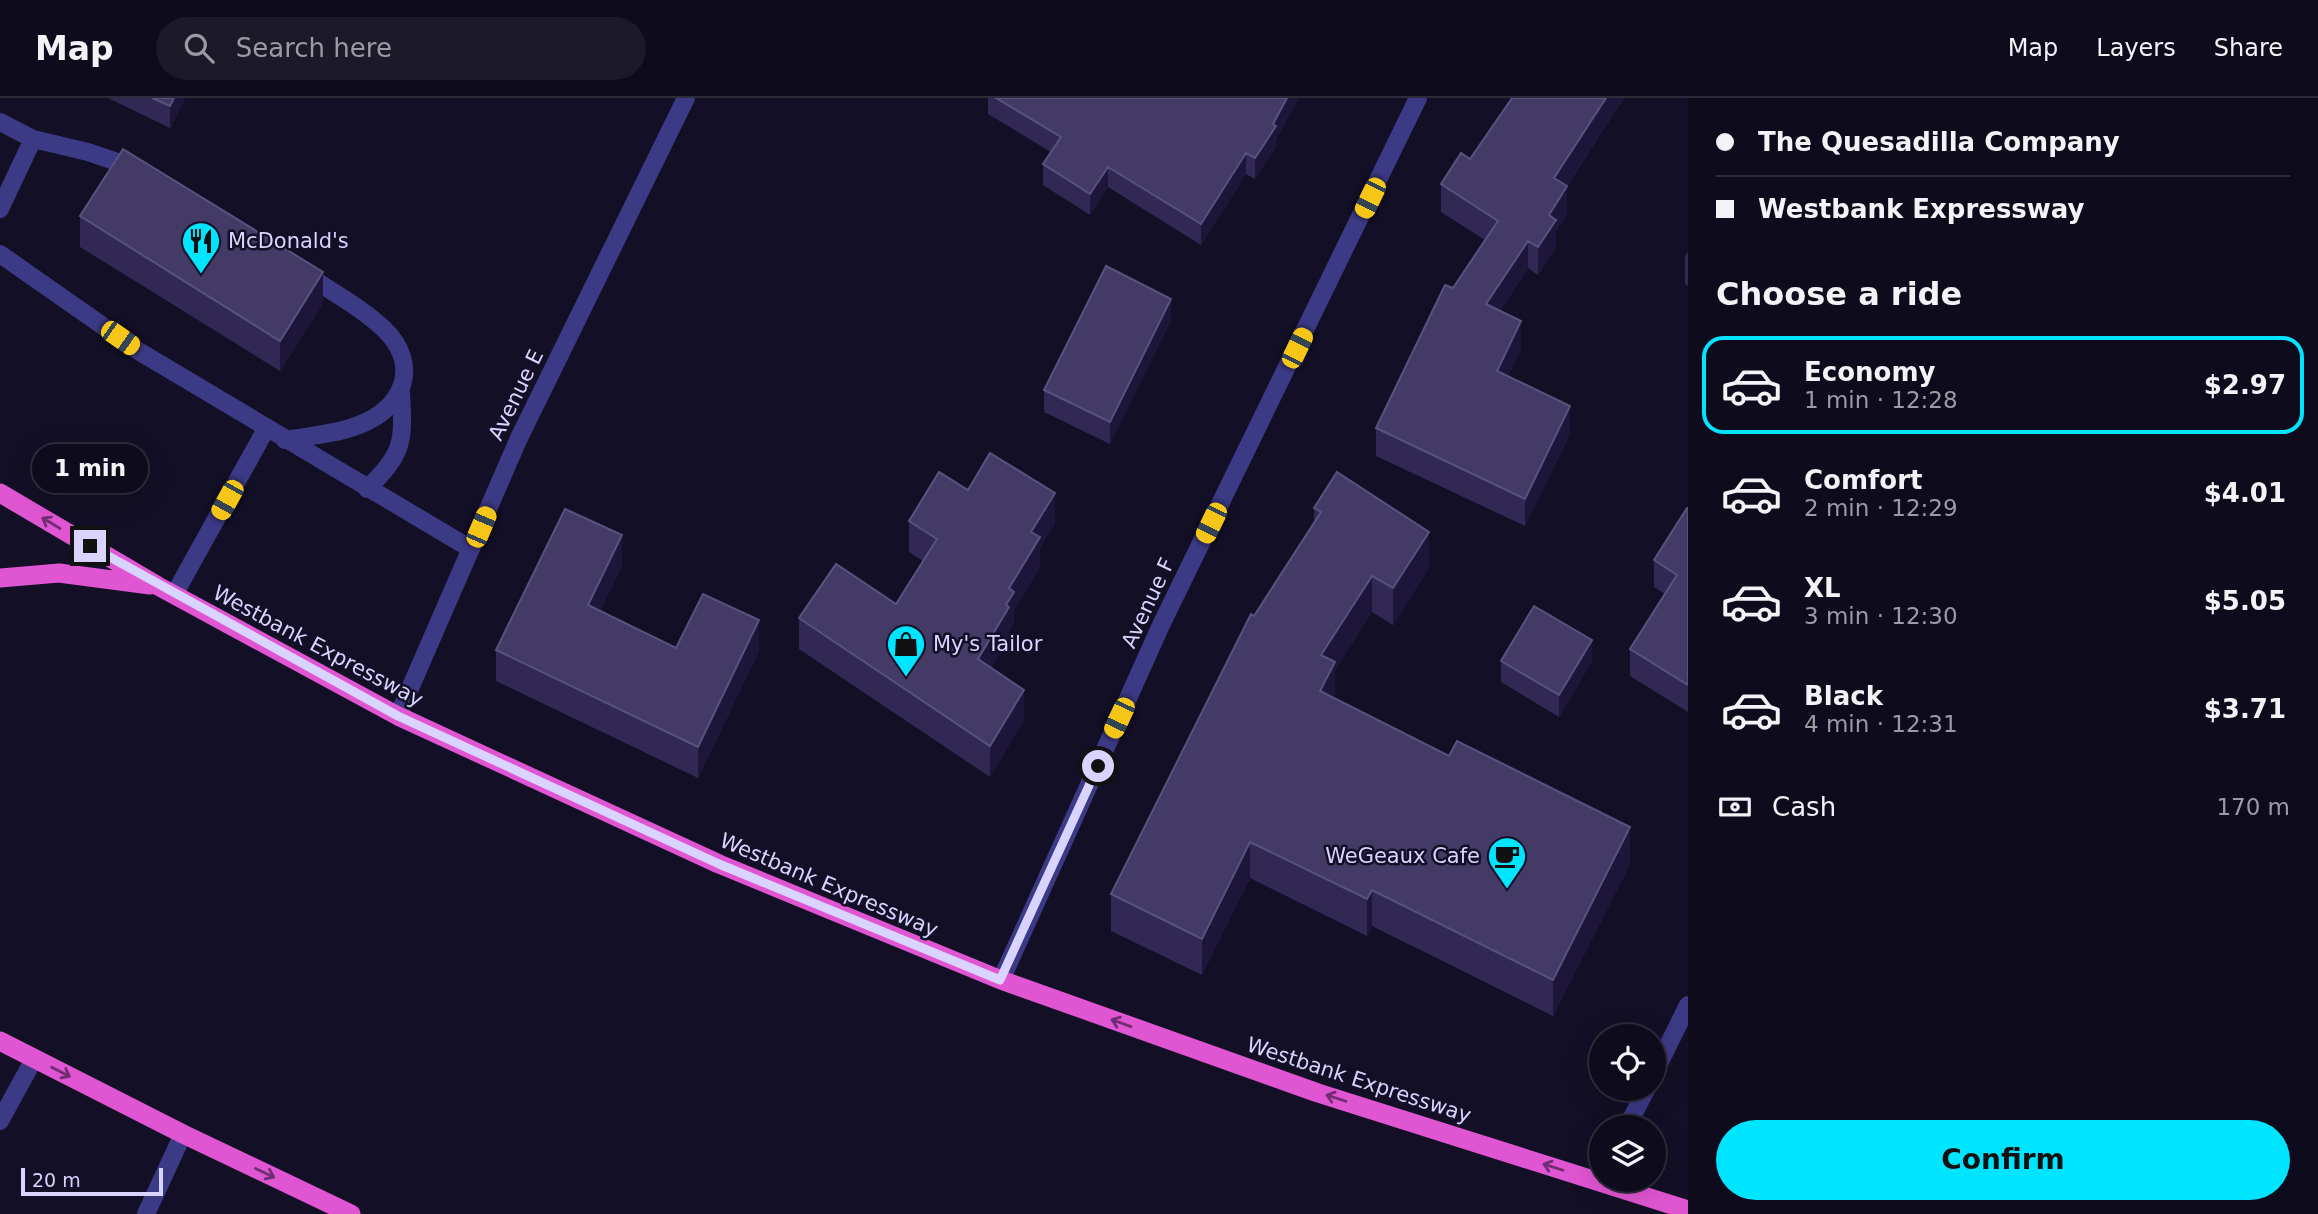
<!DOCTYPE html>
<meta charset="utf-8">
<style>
body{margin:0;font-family:"DejaVu Sans",sans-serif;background:#1c1929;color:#f1f3f6;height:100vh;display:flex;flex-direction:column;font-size:26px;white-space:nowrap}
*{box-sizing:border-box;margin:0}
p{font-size:23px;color:#9b9ba3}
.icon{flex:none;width:38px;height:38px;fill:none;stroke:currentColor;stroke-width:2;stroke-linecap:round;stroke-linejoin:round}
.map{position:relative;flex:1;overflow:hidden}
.panel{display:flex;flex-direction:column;background:#0e0b1c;width:630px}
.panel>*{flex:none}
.top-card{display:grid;align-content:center;height:154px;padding:0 28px;background:#0e0b1c}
.fabs{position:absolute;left:1589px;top:926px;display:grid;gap:14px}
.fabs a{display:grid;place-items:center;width:77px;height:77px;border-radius:50%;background:#0e0b1c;box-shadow:0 7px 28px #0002,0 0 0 2px #2e2b3b;font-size:35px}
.scale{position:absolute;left:21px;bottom:18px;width:142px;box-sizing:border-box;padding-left:7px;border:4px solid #d9d4ff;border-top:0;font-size:19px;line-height:24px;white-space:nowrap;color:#d9d4ff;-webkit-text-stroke:5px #130f26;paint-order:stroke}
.end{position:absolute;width:32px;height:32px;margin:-16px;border:9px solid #d9d4ff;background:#111;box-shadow:0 0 0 4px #111}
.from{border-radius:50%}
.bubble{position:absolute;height:49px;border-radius:24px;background:#0e0b1c;box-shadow:0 7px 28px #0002,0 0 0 2px #2e2b3b;font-size:23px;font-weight:700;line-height:49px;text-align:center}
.car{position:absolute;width:21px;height:42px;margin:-21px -10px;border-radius:9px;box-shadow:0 0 5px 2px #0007;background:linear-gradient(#f5c518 24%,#345 0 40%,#f5c518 0 76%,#345 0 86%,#f5c518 0)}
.top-card b{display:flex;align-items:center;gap:24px;height:66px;font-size:26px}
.top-card b+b{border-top:2px solid #2e2b3b}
.top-card i{width:18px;height:18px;background:#f1f3f6}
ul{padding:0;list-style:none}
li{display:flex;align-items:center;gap:21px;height:98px;margin:0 14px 10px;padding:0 14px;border:4px solid transparent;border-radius:21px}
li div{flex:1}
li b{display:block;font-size:26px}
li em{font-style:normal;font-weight:700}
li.selected{border-color:#00e5ff}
li>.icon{width:63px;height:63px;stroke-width:1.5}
h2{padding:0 28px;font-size:32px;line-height:84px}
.pay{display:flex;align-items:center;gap:18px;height:77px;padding:0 28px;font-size:26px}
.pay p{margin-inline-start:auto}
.cta{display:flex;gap:14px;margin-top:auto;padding:14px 28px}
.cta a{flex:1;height:80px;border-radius:42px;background:#00e5ff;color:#111;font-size:28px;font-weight:700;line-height:80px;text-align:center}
header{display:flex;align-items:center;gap:42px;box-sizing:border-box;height:98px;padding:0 35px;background:#0e0b1c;border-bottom:2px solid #2e2b3b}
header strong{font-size:33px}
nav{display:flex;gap:38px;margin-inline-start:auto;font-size:24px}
.search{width:490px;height:63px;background:#1c1929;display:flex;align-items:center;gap:18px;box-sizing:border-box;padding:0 24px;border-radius:38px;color:#9b9ba3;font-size:26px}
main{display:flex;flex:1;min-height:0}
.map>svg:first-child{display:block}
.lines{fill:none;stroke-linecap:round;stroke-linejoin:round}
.service{stroke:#3d3a85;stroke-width:18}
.minor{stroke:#3d3a85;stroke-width:18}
.trunk{stroke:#e055d1;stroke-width:19}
.wall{fill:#312854}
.shaded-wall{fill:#1d163a}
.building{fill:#433a66;stroke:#5a527e;stroke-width:2}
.oneway{stroke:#6f2e73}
.route{stroke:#d9d4ff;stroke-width:9}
.labels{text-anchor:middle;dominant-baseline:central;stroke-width:5;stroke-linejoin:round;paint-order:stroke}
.poi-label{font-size:21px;fill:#d9d4ff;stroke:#130f26;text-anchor:start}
.street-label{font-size:21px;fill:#d9d4ff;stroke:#130f26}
</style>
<header>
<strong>Map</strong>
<div class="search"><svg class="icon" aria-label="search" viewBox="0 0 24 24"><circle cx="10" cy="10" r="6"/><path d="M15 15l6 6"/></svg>Search here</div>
<nav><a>Map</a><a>Layers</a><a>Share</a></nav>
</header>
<main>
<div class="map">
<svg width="1688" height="1116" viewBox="0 0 1688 1116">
<rect width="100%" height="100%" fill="#130f26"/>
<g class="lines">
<!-- service -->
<path class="service" d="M0,24L33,41L88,54L138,71
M0,111L33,41
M0,156L140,254L471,451
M285,342C309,338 336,336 359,327C404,310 421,267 384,231C361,209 330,193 304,175
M367,391C403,355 404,346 401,295
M174,497L266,331
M0,1023L34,961"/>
<!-- minor -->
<path class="minor" d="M398,618L519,340L686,0
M1001,882L1162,525L1418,0
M1654,976L1688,907
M1627,1029L1647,990
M146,1116L183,1036"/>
<!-- trunk -->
<path class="trunk" d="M0,395L158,488L398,618L719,766L1001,882L1318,995L1688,1112
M0,480L59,475L150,487
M0,943L183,1036L351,1116"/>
</g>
<!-- wall -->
<path class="wall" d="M108,0H185L170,30Z
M988,0H1299L1276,41V49L1255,81L1246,76L1201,147L1108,89L1090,117L1043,87V66L1051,54L988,16Z
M1512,0H1624L1567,88V116L1556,133V150L1538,177L1528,170L1500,213L1521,251L1508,278L1570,336L1525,428L1376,358V330L1453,190L1485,142L1441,114V86L1470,61Z
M80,118L323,205L280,273L80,149Z
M1688,154V188L1685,186V158Z
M1171,222L1110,346L1044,314V292Z
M968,392L1055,425L1040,450V469L1014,512V525L1009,532V540L991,570L1024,622L990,679L799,551V520L896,506L923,463L909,454V423Z
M1314,410L1429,470L1393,527L1372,514L1335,572V601L1630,766L1553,918L1372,828L1367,838L1250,780L1202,877L1111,833V796L1254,518L1314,425Z
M1688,410V614L1630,578V551L1665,496L1654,489V462Z
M622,468L600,513L676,550L759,553L698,680L496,583V552Z
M1501,563H1592L1559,619L1501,584Z"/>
<!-- shaded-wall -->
<path class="shaded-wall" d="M174,0H185L170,30V8Z
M1287,0H1299L1276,41V49L1255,81V60Z
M1606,0H1624L1554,107V80Z
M1246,55V76L1201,147V126Z
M1108,69V89L1090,117V96Z
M1567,88V116L1556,133V150L1538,177V149L1549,117Z
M1528,143V170L1486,234V206Z
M323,174V205L280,273V243Z
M1171,201V222L1110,346V324Z
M1521,223V251L1497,301V273Z
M1570,308V336L1525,428V401Z
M1055,395V425L1040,450V469L1014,512V525L1009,532V540L978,591V561L1006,507L1009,490L1031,434Z
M1429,434V470L1393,527V490Z
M622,437V468L588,538V507Z
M1372,478V514L1335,572V601L1320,630L1321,557Z
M759,522V553L698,680V649Z
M1592,542V563L1559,619V597Z
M1024,592V622L990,679V648Z
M1630,729V766L1553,918V882Z
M1250,744V780L1202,877V841Z
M1372,792V828L1367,838V801Z"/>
<!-- building -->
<path class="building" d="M152,0H174L170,8Z
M996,0H1287L1273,26L1276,28L1255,60L1246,55L1201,126L1108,69L1090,96L1043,66L1061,39Z
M1512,0H1606L1554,80L1567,88L1549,117L1556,122L1538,149L1528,143L1486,206L1521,223L1497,273L1570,308L1525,401L1376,330L1445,187L1453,190L1498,123L1441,86L1461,55L1470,61Z
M123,51L323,174L280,243L80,118Z
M1106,168L1171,201L1110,324L1044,292Z
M990,355L1055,395L1031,434L1040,439L1009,490L1014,494L1006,507L1009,509L978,561L1024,592L990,648L799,520L836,466L896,506L937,441L909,423L939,374L968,392Z
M1337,374L1429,434L1393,490L1372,478L1321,557L1335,564L1320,593L1449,658L1457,643L1630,729L1553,882L1372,792L1367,801L1250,744L1202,841L1111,796L1251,516L1254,518L1321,414L1314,410Z
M1687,410H1688V587L1630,551L1677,477L1654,462Z
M565,411L622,437L588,507L676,550L703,496L759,522L698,649L496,552Z
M1534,508L1592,542L1559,597L1501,563Z"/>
<!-- one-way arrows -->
<defs><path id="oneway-shaft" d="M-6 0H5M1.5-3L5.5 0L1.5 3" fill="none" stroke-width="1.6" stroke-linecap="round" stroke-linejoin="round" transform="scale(1.75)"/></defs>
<g class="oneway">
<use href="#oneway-shaft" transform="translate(51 425) rotate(-149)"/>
<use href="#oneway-shaft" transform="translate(1121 925) rotate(-160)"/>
<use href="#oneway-shaft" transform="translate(61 974) rotate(27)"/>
<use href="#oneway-shaft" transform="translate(1336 1000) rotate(-162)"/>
<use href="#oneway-shaft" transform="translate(1553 1069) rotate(-162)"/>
<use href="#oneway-shaft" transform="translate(265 1075) rotate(25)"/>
</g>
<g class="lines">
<!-- route -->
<path class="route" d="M90,448L398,618L719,766L1000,882L1098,668"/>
</g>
<!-- icons -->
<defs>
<g id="restaurant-pin" transform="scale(2.0125)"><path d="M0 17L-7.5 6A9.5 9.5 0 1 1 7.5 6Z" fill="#00e5ff" stroke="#130f26"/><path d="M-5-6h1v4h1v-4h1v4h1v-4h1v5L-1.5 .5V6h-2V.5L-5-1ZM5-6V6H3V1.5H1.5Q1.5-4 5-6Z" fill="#111"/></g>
<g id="shop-pin" transform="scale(2.0125)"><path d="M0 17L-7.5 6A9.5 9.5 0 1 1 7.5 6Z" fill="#00e5ff" stroke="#130f26"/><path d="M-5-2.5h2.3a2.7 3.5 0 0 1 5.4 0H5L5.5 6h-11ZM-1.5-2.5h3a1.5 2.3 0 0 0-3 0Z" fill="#111"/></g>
<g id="cafe-pin" transform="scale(2.0125)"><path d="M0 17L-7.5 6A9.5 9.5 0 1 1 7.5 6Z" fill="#00e5ff" stroke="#130f26"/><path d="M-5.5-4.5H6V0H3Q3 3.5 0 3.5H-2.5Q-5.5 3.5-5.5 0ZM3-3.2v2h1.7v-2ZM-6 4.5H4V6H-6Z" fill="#111"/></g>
</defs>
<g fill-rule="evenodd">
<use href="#restaurant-pin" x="201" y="143"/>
<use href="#shop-pin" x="906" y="546"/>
<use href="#cafe-pin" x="1507" y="758"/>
</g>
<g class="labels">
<!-- poi labels -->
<g class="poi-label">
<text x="228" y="143">McDonald's</text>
<text x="933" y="546">My's Tailor</text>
<text x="1480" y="758" text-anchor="end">WeGeaux Cafe</text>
</g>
<!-- street labels -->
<g class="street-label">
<text transform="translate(516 297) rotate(-64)">Avenue E</text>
<text transform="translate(1148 505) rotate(-65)">Avenue F</text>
<text transform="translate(318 548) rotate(28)">Westbank Expressway</text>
<text transform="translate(829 787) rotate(23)">Westbank Expressway</text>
<text transform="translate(1359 982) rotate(18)">Westbank Expressway</text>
</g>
</g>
</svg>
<div class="fabs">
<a><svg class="icon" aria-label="locate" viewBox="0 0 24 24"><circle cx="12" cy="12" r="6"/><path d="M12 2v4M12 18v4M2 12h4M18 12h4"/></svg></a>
<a><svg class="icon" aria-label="layers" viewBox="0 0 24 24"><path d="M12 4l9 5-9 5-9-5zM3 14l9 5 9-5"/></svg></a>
</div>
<div class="scale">20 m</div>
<i class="end from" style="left:1098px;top:668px"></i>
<i class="end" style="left:90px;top:448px"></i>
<div class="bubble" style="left:32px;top:346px;width:116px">1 min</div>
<i class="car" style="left:1370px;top:100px;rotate:206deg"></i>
<i class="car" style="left:120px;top:240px;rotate:125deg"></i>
<i class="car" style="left:1297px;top:250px;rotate:26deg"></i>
<i class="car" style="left:227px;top:402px;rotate:209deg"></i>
<i class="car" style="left:1211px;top:425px;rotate:206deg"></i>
<i class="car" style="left:481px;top:429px;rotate:23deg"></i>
<i class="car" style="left:1119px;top:620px;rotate:205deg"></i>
</div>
<section class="panel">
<div class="top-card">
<b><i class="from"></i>The Quesadilla Company</b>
<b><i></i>Westbank Expressway</b>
</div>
<h2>Choose a ride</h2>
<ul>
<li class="selected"><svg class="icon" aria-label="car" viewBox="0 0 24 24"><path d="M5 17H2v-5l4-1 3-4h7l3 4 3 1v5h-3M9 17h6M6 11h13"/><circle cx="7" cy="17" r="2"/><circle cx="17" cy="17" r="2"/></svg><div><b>Economy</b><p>1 min · 12:28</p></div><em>$2.97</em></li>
<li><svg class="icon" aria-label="car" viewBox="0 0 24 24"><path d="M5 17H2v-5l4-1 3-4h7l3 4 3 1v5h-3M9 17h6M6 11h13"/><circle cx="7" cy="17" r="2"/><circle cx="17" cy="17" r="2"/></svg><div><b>Comfort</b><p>2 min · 12:29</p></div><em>$4.01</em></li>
<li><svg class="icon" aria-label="car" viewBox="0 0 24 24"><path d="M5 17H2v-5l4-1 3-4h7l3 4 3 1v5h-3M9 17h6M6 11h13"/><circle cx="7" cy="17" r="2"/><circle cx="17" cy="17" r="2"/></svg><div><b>XL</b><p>3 min · 12:30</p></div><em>$5.05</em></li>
<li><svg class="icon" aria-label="car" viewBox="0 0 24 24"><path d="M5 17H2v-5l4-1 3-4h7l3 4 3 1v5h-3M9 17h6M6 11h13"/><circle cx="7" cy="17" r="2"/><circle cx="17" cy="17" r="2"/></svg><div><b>Black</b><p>4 min · 12:31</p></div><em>$3.71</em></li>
</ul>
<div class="pay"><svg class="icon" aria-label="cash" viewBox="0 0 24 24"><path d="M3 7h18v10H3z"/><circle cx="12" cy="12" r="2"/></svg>Cash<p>170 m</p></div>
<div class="cta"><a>Confirm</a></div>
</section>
</main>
